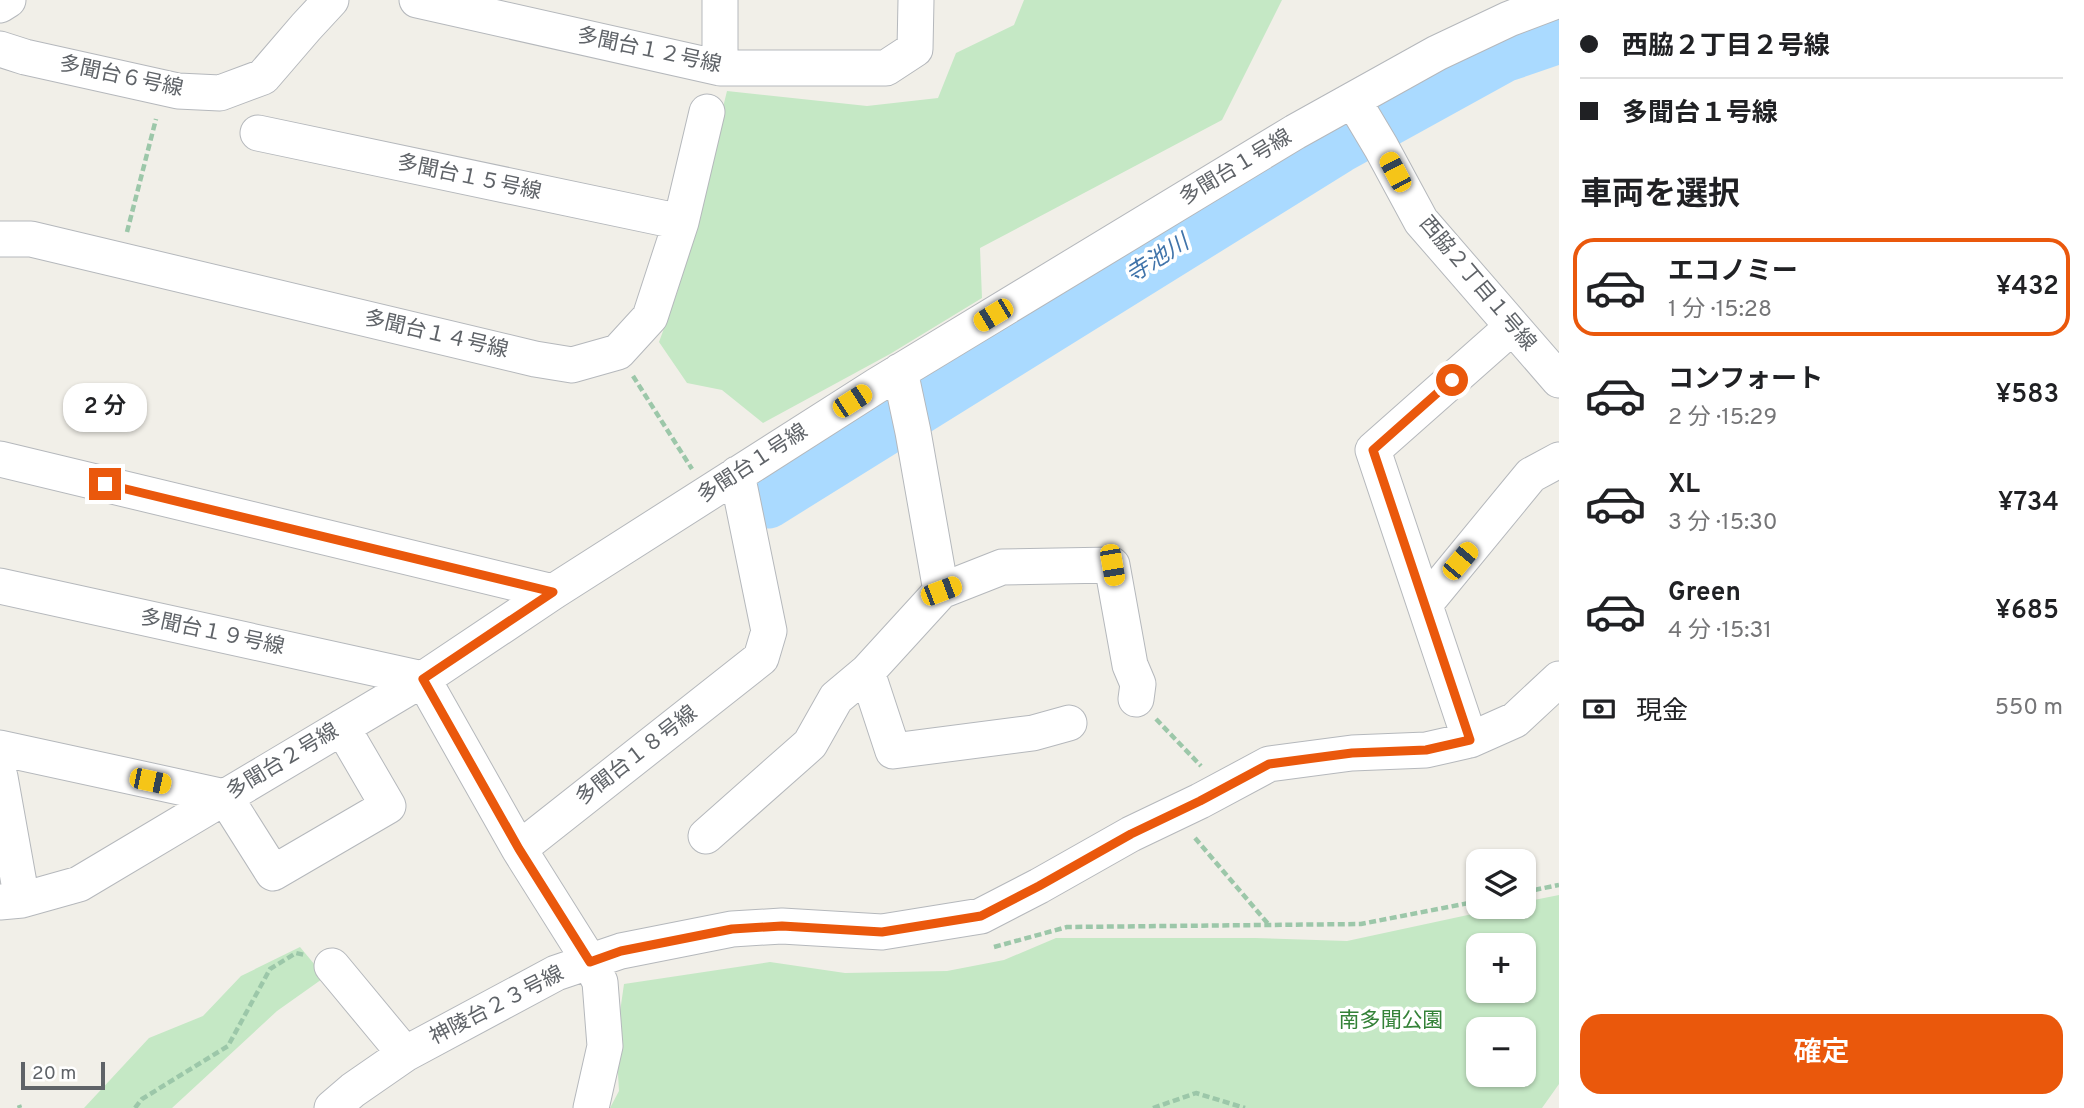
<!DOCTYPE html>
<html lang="ja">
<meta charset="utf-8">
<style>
body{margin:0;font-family:Overpass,"Noto Sans JP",sans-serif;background:#f2f2f2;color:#202124;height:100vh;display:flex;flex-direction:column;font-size:26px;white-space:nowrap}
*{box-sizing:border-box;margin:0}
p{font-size:23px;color:#757577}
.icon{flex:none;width:38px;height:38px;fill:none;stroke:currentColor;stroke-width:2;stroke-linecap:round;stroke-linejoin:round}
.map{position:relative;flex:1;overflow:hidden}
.sheet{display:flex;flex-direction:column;background:#fff;width:525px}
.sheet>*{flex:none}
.banner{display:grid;align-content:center;height:154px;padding:0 21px;background:#fff}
.buttons{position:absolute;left:1466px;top:849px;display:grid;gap:14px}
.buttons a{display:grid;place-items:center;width:70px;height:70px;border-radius:14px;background:#fff;box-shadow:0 2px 5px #0004;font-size:35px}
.scale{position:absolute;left:21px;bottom:18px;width:84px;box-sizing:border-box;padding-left:7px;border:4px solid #5f6368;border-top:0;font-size:19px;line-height:24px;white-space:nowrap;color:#5f6368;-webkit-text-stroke:5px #fff;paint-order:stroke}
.end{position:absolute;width:32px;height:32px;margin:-16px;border:9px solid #ea580c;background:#fff;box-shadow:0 0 0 4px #fff}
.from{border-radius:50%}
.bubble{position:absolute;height:49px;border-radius:21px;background:#fff;box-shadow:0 2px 5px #0004;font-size:23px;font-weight:600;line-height:49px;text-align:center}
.car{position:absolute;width:21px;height:42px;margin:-21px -10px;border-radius:9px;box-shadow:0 0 5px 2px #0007;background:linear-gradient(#f5c518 24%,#345 0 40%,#f5c518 0 76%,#345 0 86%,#f5c518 0)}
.banner b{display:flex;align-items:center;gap:24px;height:66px;font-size:26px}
.banner b+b{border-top:2px solid #e0e0e0}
.banner i{width:18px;height:18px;background:#202124}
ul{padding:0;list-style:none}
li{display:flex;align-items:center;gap:21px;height:98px;margin:0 14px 10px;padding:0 7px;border:4px solid transparent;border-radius:21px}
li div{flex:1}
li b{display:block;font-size:26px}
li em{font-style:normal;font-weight:600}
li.active{border-color:#ea580c}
li>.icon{width:63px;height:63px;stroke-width:1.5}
h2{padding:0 21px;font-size:32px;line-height:84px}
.pay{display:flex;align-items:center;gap:18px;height:77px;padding:0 21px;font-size:26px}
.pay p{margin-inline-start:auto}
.cta{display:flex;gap:14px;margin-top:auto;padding:14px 21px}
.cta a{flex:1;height:80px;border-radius:21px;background:#ea580c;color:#fff;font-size:28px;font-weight:600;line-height:80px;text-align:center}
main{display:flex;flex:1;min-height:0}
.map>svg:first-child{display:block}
.green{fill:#c5e8c5;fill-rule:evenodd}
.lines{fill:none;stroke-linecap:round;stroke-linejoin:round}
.river{stroke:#aadaff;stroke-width:51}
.minor-casing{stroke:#b5b8bc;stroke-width:37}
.path{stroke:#9cc7a9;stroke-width:4.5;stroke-dasharray:7 3.5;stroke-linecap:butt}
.minor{stroke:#fff;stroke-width:35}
.route{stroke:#ea580c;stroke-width:9}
.labels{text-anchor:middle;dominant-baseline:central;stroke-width:7;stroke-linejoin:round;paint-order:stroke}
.street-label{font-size:21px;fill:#5f6368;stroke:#fff}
.park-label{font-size:21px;fill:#348238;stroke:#fff}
.water-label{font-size:23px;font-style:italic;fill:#4174aa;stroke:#fff}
</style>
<main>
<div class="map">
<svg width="1559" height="1108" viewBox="0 0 1559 1108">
<rect width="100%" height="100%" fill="#f1efe8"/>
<!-- green -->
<path class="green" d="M1024,0H1282L1222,120L980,248L982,298L890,354L763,423L722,390L687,383L659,342L677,293L727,91L867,106L938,98L956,53L1014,25Z
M1559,895V1084L1542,1108H610L619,1091L616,1040L624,984L770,962L845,973L947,971L1004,960L1056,938H1255L1347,941L1505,907L1524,906V902ZM1479,945H1524V990H1479ZM1479,1029H1524V1074H1479Z
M300,947L325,977L277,1011L172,1108H84L149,1038L203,1016L241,976Z"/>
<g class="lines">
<!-- river -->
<path class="river" d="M768,503L1339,148L1504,57L1559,38"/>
<!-- minor casing -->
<g class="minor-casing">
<path id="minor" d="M417,0L720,68H886L915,49L916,0
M0,5L8,0
M0,49L25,57L178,91L220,93L263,77L306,27L331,0
M720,68V0
M1353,100L1381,147L1421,221L1559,380
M258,133L681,222
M0,239H31L535,359L572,365L618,352L650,317L681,222L707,112
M0,459L553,592
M0,586L423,679L519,849L761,658L769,631L737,474
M941,591L1002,567L1112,565L1130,665L1138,684L1136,699
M1425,604L1531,475L1559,460
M867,672L893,751L1033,733L1069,723
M1470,740L1373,450L1512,327
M0,748L225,797L273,873L388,806L342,727
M0,777L22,900
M706,836L810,744L836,698L867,672L941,591L913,432L900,371
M519,849L590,962L600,982L605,1046L591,1108
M0,902L22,900L79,884L423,679L553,592L876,386L1295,132L1437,53L1509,19L1559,0
M332,966L405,1054
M332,1108L353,1090L405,1054L556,973L621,951L732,929L782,926L882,932L981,916L1039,886L1131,834L1200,801L1269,764L1352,753L1426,750L1470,740L1515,720L1559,679"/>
</g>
<!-- path -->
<path class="path" d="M127,232L156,119
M633,376L692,469
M1156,719L1201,766
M1195,838L1269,925
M1524,892L1559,885
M994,947L1067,927L1361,924L1479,901
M19,1105L20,1108
M135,1108L142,1099L228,1046L270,969L296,953L305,955
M1153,1108L1196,1093L1245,1108"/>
<!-- minor -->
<use href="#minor" class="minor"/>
</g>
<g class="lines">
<!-- route -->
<path class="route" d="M105,484L553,592L423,679L519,849L590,962L621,951L732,929L782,926L882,932L981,916L1039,886L1131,834L1200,801L1269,764L1352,753L1426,750L1470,740L1373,450L1452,380"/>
</g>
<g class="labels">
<!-- street labels -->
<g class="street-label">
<text transform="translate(649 51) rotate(12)">多聞台１２号線</text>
<text transform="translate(121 77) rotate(12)">多聞台６号線</text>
<text transform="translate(1236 168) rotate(-31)">多聞台１号線</text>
<text transform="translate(469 178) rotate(12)">多聞台１５号線</text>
<text transform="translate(1477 284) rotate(50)">西脇２丁目１号線</text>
<text transform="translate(436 335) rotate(13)">多聞台１４号線</text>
<text transform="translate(753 464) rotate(-33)">多聞台１号線</text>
<text transform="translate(212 633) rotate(12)">多聞台１９号線</text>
<text transform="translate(637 756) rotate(-38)">多聞台１８号線</text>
<text transform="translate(283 762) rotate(-31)">多聞台２号線</text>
<text transform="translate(497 1006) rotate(-27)">神陵台２３号線</text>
</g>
<!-- park labels -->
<g class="park-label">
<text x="1391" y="1021">南多聞公園</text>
</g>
<!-- water labels -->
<g class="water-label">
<text transform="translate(1158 260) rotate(-32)">寺池川</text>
</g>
</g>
</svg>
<div class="buttons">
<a><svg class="icon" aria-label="layers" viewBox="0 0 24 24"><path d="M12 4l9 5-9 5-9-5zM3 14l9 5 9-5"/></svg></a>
<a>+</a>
<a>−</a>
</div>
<div class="scale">20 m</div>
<i class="end from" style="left:1452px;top:380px"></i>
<i class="end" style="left:105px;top:484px"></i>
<div class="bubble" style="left:63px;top:383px;width:84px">2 分</div>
<i class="car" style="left:1395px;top:172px;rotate:332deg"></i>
<i class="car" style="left:993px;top:315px;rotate:239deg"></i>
<i class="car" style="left:852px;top:401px;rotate:57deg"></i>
<i class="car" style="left:1460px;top:561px;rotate:40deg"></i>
<i class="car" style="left:1112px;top:565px;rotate:170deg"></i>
<i class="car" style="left:941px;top:591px;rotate:69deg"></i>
<i class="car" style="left:150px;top:781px;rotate:102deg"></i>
</div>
<section class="sheet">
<div class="banner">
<b><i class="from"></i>西脇２丁目２号線</b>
<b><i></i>多聞台１号線</b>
</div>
<h2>車両を選択</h2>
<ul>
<li class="active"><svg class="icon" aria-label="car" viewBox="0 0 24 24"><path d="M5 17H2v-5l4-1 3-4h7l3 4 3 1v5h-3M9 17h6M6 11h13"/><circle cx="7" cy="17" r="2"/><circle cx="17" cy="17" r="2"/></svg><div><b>エコノミー</b><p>1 分 · 15:28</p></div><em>¥432</em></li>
<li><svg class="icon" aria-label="car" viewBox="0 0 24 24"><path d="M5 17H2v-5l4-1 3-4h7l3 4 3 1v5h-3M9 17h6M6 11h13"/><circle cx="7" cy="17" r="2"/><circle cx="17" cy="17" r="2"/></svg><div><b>コンフォート</b><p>2 分 · 15:29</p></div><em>¥583</em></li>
<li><svg class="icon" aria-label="car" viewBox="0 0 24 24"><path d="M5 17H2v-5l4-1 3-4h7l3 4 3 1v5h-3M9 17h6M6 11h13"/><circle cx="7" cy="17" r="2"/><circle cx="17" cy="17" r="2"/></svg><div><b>XL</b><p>3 分 · 15:30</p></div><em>¥734</em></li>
<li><svg class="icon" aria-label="car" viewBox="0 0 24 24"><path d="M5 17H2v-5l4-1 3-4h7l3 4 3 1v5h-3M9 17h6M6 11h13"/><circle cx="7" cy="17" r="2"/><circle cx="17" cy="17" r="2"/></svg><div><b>Green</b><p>4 分 · 15:31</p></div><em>¥685</em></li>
</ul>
<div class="pay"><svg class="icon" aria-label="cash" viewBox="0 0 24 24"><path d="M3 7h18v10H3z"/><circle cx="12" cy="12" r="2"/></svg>現金<p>550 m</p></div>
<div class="cta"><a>確定</a></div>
</section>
</main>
